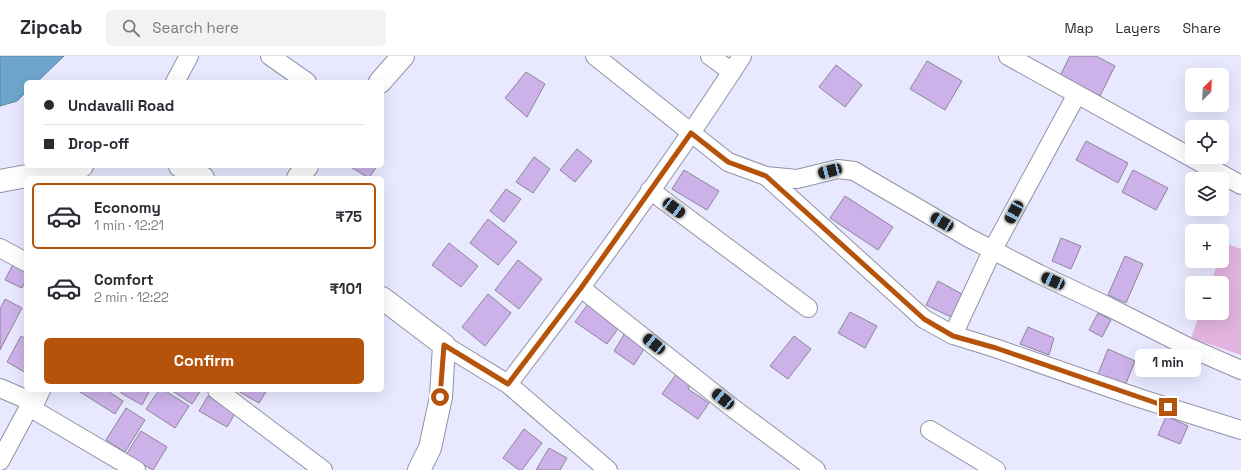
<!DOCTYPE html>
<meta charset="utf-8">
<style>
body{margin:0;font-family:"Space Grotesk",sans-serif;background:#f2f2f3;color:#2b2b33;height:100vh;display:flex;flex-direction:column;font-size:15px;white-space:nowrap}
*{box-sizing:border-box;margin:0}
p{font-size:13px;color:#7c7c81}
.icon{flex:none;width:22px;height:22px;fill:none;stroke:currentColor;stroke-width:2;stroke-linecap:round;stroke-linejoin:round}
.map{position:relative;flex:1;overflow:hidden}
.sheet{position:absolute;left:24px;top:120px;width:360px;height:216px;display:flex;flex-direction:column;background:#fff;border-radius:6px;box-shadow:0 4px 16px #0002}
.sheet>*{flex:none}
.top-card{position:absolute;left:24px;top:24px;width:360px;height:88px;border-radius:6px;box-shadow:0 4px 16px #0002;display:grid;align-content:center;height:88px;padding:0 20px;background:#fff}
.needle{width:26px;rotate:24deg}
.tools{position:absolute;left:1185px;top:12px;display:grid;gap:8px}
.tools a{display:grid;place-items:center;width:44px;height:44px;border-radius:6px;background:#fff;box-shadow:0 4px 16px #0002;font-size:20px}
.end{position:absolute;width:18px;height:18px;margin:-9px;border:5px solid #b45309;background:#fff;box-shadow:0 0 0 2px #fff}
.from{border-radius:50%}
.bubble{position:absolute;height:28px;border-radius:6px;background:#fff;box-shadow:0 4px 16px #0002;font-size:13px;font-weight:700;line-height:28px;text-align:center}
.car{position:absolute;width:12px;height:24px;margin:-12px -6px;border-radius:5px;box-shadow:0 0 3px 1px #0007;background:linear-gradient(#222 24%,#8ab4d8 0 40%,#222 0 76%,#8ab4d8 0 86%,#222 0)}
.top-card b{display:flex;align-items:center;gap:14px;height:38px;font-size:15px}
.top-card b+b{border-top:1px solid #e1e1e2}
.top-card i{width:10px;height:10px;background:#2b2b33}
ul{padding:7px 0 0;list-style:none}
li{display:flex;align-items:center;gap:12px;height:66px;margin:0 8px 6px;padding:0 12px;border:2px solid transparent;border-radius:6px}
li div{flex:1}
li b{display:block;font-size:15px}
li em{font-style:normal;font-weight:700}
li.current{border-color:#b45309}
li>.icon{width:36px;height:36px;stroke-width:1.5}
.button{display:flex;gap:8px;margin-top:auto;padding:8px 20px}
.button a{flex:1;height:46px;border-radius:6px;background:#b45309;color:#fff;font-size:16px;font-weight:700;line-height:46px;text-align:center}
header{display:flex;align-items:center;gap:24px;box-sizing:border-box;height:56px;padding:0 20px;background:#fff;border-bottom:1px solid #e1e1e2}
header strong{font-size:19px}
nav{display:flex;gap:22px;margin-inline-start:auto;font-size:14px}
.search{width:280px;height:36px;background:#f2f2f3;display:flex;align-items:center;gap:10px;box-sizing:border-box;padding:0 14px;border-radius:6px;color:#7c7c81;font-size:15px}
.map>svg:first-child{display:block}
.green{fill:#e2b3df}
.water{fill:#6ea5cc;stroke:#5e84a2}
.building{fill:#ccb2e9;stroke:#8e8598}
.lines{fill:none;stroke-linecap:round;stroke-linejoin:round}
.minor-casing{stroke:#9292a6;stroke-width:20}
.major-casing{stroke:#9292a6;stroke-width:24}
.minor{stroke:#fff;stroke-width:18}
.major{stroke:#fff;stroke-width:22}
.route{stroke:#b45309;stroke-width:5}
</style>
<header>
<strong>Zipcab</strong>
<div class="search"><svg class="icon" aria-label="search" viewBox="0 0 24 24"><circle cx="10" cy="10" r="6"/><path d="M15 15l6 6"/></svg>Search here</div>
<nav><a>Map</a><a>Layers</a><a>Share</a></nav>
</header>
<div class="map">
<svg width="1241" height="414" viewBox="0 0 1241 414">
<rect width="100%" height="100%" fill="#e8e9ff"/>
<!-- green -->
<path class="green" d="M1225,187L1241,193V299L1191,282L1200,257H1222V227H1211L1218,205H1222V195Z"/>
<!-- water -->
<path class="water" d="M0,0H64L37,26H26V36L17,45L0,50Z"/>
<!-- building -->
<path class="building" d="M1070,0H1096L1115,10L1100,40L1060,20Z
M927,5L962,25L945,54L910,33Z
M836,9L862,29L845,51L819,31Z
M526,16L545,28L527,61L505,42Z
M1086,85L1128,107L1118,127L1076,104Z
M577,93L592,105L575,126L560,114Z
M534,101L550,113L533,137L516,126Z
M349,110H377L369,122Z
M684,114L719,135L707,154L672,133Z
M1133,114L1168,132L1156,154L1122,136Z
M506,133L521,143L504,166L490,155Z
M845,140L893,171L878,194L830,162Z
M488,163L517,186L498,209L470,187Z
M1061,182L1081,190L1071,213L1052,205Z
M449,187L478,210L461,231L432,209Z
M1125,200L1143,208L1126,247L1108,239Z
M518,204L542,223L519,253L495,234Z
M13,208L26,215V224L22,232L5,224Z
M938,225L964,239L953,262L926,249Z
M488,238L511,257L485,290L462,271Z
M5,243L22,252L0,294V253Z
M588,248L620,270L607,288L575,266Z
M850,256L877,270L865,292L838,277Z
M1098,257L1111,264L1102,281L1089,274Z
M1028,271L1054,282L1049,299L1020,288Z
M625,277L646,290L634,309L614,295Z
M21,280L26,283V317L7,306Z
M794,280L811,293L788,323L770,310Z
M1108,293L1135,305L1125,330L1098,318Z
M677,317L692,327L688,333L709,347L698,363L662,338Z
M77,334H106L123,345L115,358Z
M122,334H150L142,349L121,337Z
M159,334H164L189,350L175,372L146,353Z
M171,334H201L192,348Z
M236,334H267L259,347Z
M208,340L236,356L227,371L199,355Z
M126,352L145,364L125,396L106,384Z
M1166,360L1188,370L1180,388L1158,379Z
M524,373L542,387L522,414H519L503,402Z
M141,375L167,391L153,414L126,399Z
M549,392L567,402L560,414H536Z"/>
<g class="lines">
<!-- minor casing -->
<g class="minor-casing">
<path id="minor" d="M270,0L307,26
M595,0L728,106L766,120L797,123L838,113L854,115L969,182L1039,218L1109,251L1188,291L1241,314
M710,0L732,16
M1008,0L1241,129
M175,26L189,0
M766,120L924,263L953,279L995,292L1139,342L1241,374
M650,134L808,252
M0,192L26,206
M581,232L734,353L816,414
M953,279L992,195L1077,38
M444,289L508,328L608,414
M508,328C590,221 669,113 742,0
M0,332L35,347
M217,334L323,414
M29,351L136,414
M930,374L996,414
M0,405L29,351L35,347L41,334"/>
</g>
<!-- major casing -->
<g class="major-casing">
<path id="major" d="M380,26L403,0
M180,110L203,122
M298,122L307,110
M0,125L82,110
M382,242L444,289L441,341L430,392L419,414"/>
</g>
<!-- minor -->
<use href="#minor" class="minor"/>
<!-- major -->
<use href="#major" class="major"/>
</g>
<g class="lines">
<!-- route -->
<path class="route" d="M440,341L444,289L508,328L581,232L691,77L728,106L766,120L924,263L953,280L996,292L1168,351"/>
</g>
</svg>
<div class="tools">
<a><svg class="needle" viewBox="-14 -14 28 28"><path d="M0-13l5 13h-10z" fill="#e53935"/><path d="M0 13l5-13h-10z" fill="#7c7c81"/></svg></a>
<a><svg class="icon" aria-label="locate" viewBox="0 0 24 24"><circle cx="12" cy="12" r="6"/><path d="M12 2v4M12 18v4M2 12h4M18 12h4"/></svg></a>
<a><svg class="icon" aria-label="layers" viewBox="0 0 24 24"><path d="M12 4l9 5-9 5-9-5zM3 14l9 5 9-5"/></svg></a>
<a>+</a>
<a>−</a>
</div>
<i class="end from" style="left:440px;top:341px"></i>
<i class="end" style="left:1168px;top:351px"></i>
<div class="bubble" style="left:1135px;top:293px;width:66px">1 min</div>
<i class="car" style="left:830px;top:115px;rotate:255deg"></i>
<i class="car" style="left:674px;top:152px;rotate:127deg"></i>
<i class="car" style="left:1014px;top:156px;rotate:209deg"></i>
<i class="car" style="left:942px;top:166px;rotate:301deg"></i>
<i class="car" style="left:1053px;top:225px;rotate:294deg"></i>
<i class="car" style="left:654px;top:288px;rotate:309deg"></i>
<i class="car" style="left:723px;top:343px;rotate:309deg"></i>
<div class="top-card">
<b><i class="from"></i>Undavalli Road</b>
<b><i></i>Drop-off</b>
</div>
<section class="sheet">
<ul>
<li class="current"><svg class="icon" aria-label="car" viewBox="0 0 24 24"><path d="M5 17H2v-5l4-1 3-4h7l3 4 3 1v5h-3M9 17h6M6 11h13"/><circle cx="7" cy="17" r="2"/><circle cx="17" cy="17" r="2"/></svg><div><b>Economy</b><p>1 min · 12:21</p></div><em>₹75</em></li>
<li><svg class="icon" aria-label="car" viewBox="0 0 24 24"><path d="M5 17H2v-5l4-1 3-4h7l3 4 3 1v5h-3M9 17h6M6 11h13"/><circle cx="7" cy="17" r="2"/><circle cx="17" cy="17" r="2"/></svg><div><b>Comfort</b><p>2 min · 12:22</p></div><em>₹101</em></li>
</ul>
<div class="button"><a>Confirm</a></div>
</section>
</div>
